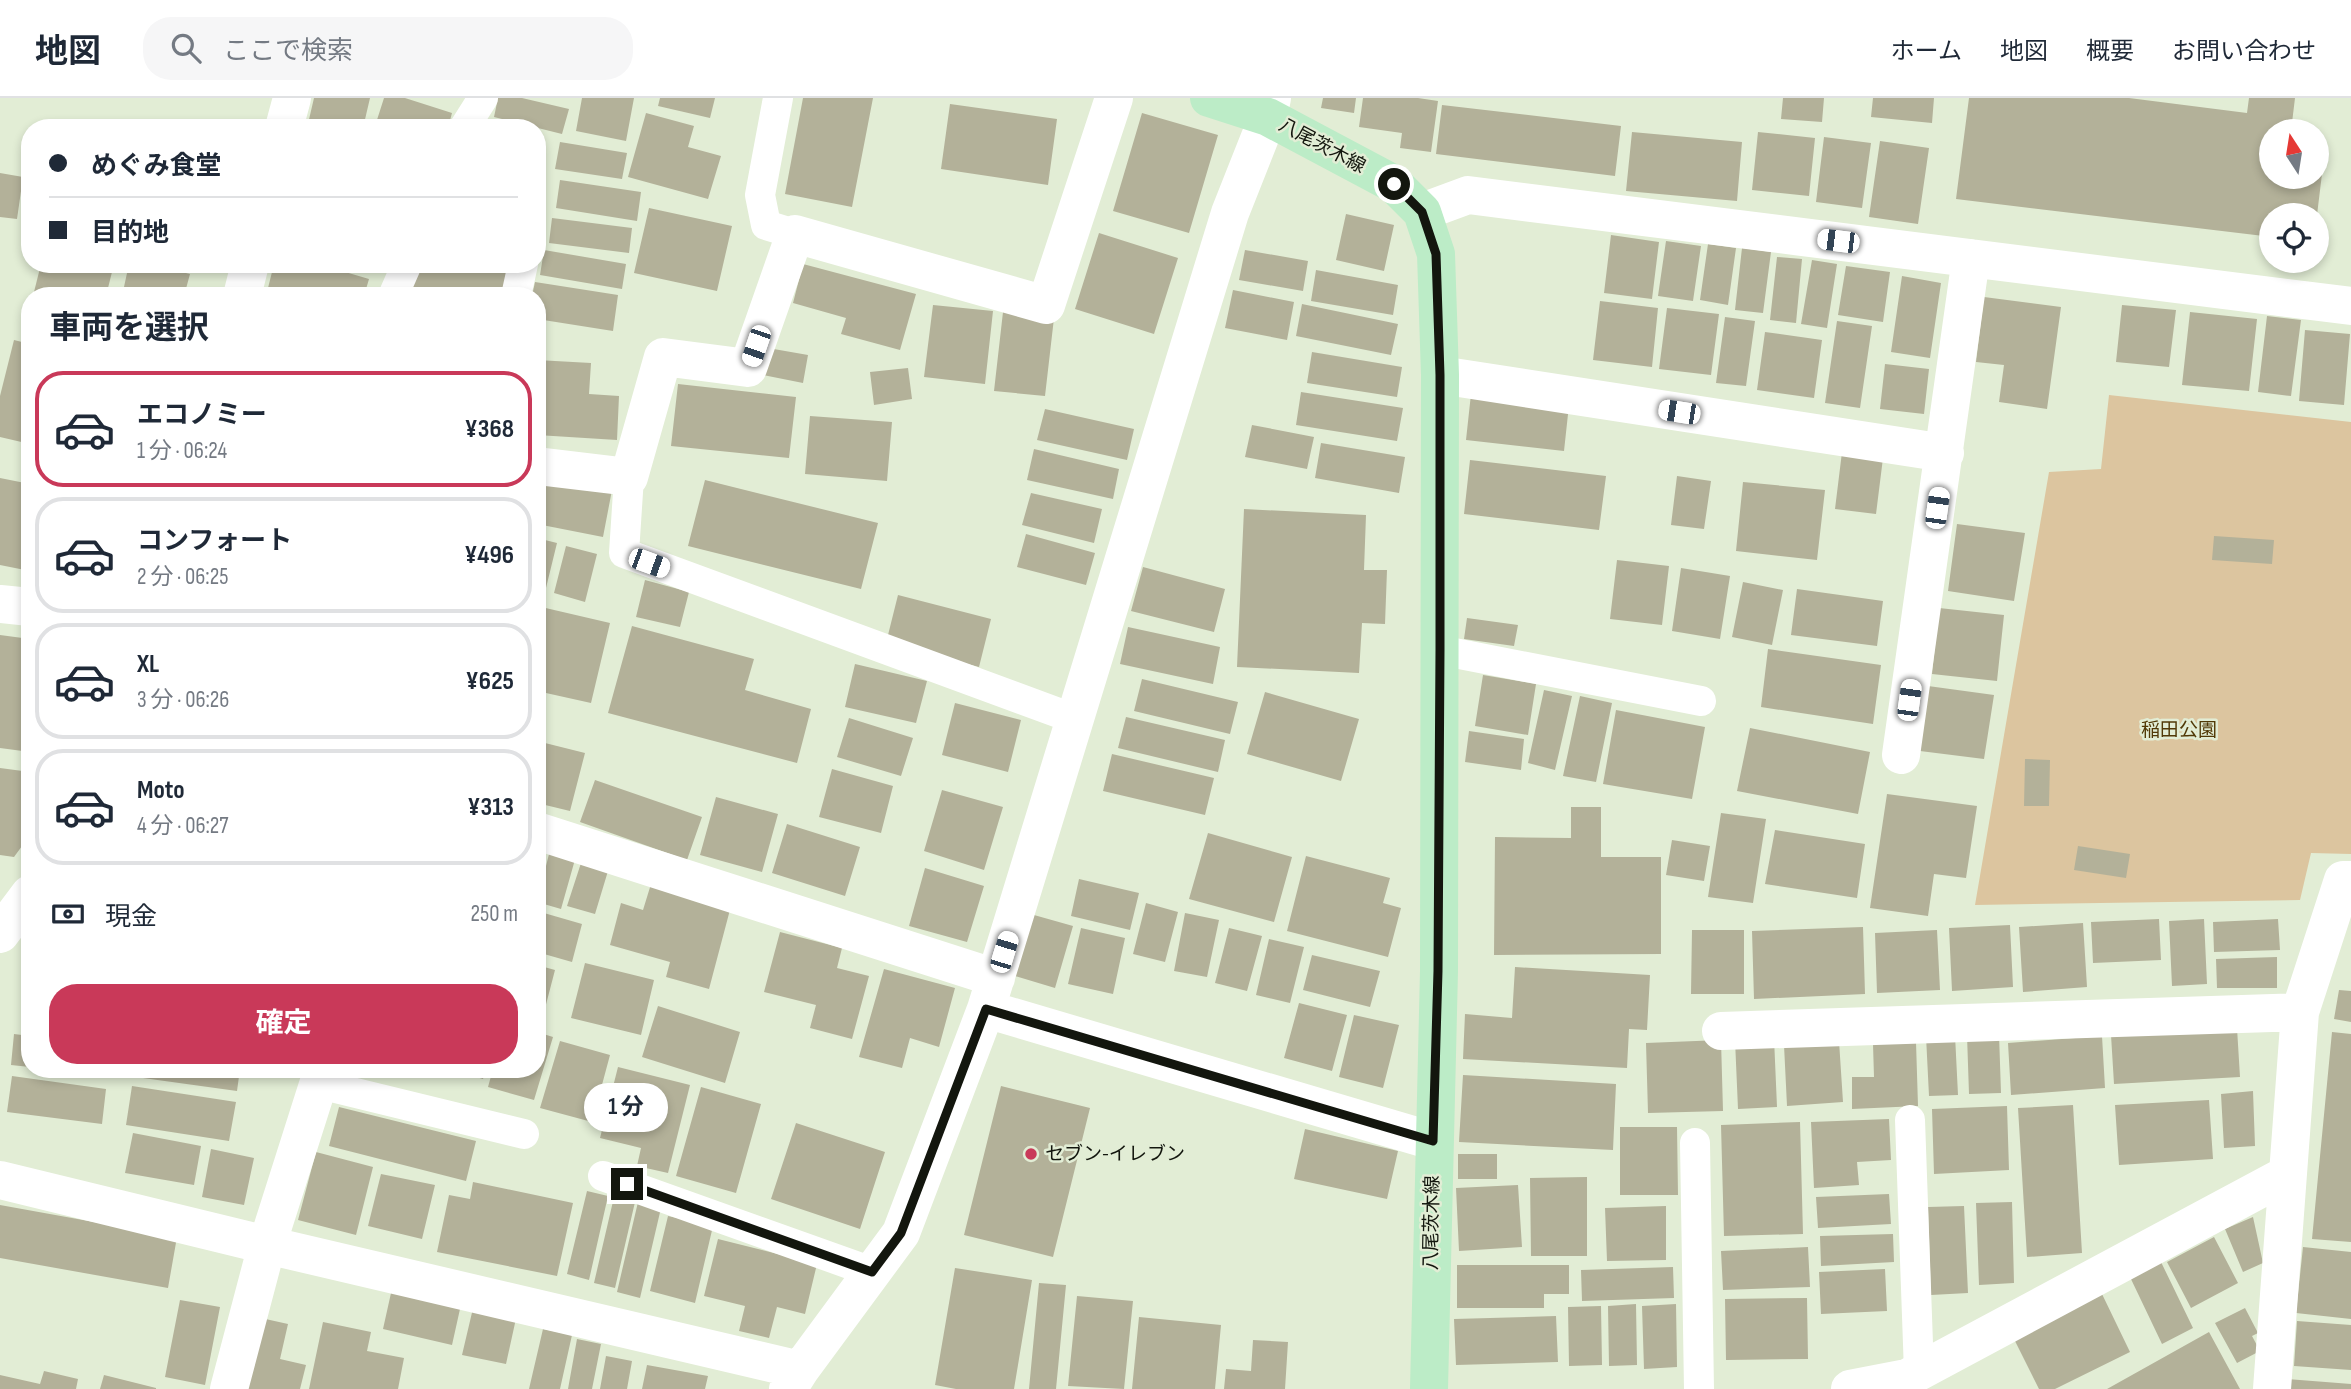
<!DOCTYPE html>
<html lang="ja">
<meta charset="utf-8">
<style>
body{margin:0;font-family:"Sofia Sans Condensed","Noto Sans JP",sans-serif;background:#f6f6f7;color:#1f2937;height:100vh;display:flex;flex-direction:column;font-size:26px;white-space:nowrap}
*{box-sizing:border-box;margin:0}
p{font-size:23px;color:#747a83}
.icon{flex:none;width:38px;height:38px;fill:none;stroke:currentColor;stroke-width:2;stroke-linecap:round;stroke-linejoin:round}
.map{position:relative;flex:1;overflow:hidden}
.details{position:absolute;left:21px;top:189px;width:525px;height:791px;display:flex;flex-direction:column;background:#fff;border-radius:28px;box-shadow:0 4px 10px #0003}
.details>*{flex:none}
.banner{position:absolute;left:21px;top:21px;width:525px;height:154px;border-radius:28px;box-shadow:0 4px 10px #0003;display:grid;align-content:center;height:154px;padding:0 28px;background:#fff}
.needle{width:46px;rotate:348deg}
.controls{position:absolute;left:2259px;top:21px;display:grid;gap:14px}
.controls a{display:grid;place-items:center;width:70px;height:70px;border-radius:50%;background:#fff;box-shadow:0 4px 10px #0003;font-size:35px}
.end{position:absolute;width:32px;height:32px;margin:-16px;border:9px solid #13160e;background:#fff;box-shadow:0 0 0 4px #fff}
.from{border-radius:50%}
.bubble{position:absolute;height:49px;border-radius:24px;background:#fff;box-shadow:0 4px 10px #0003;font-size:23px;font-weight:700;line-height:49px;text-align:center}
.car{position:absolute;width:21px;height:42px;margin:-21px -10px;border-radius:9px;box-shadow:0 0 5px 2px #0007;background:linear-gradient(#fff 24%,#345 0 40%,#fff 0 76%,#345 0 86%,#fff 0)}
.banner b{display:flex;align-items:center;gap:24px;height:66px;font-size:26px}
.banner b+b{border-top:2px solid #e0e1e3}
.banner i{width:18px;height:18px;background:#1f2937}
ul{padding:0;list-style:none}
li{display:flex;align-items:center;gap:21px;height:116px;margin:0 14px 10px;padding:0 14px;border:4px solid #e0e1e3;border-radius:28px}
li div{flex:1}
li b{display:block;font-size:26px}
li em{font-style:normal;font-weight:700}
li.on{border-color:#c93959}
li>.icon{width:63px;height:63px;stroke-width:1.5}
h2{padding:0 28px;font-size:32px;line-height:84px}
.pay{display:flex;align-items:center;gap:18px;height:77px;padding:0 28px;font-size:26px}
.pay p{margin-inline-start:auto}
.cta{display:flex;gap:14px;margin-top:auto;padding:14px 28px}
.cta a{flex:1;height:80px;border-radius:28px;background:#c93959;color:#fff;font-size:28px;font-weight:700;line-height:80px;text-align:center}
header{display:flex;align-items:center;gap:42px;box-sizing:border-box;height:98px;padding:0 35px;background:#fff;border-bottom:2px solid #e0e1e3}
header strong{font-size:33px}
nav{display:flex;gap:38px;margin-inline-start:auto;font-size:24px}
.search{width:490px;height:63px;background:#f6f6f7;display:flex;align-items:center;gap:18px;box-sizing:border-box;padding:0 24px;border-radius:28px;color:#747a83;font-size:26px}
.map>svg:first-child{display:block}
.green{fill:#dcc59f}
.building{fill:#b3b199}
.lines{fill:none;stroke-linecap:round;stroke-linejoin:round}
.lane{stroke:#fff;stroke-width:30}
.street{stroke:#fff;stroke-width:38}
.primary{stroke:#bcecc7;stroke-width:38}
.route{stroke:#13160e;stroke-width:9}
.poi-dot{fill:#c93959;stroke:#e2edd5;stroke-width:2.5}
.labels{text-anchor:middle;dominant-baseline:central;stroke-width:5;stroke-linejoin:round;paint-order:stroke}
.street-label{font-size:19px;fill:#13160e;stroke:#e2edd5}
.park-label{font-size:19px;fill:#513907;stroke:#e2edd5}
.poi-label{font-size:19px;fill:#13160e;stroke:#e2edd5;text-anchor:start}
</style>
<header>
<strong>地図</strong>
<div class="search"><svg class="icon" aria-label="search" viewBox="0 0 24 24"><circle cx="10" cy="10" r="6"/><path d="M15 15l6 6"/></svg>ここで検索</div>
<nav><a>ホーム</a><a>地図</a><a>概要</a><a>お問い合わせ</a></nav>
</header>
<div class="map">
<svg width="2351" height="1291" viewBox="0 0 2351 1291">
<rect width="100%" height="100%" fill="#e2edd5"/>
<!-- green -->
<path class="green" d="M2109,297L2351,324V756L2311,755L2300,802L1975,807L2049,374L2101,371Z"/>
<!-- building -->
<path class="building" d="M314,0H370L363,30H307Z
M384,0H405L452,15L448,30H390L376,25Z
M498,0H522L569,11L562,36L494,19Z
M582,0H634L626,43L576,33Z
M660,0H715L710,20L658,8Z
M803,0H873L852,109L785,96Z
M1323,0H1356L1354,15L1321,10Z
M1363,0H1418L1438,3L1431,54L1400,50L1402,35L1359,29Z
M1783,0H1824L1822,24L1781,21Z
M1873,0H1934L1932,25L1871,19Z
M1969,0H2129L2247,15L2249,0H2295L2291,33H2272V79H2317V41L2326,43L2317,117H2272V139L1956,101Z
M950,6L1057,21L1048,87L941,71Z
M1442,7L1621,28L1615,78L1436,56Z
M646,15L694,28L688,49L721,58L708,101L628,79Z
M1142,15L1218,37L1189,135L1113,113Z
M1632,34L1742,44L1737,103L1626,93Z
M1758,34L1815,40L1809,98L1752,92Z
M1824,39L1871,45L1862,110L1816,104Z
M1880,43L1929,50L1918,126L1869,119Z
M560,44L627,55L622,81L555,71Z
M0,75L23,79L17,121L0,119Z
M560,82L641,94L637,123L556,110Z
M649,110L732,128L717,193L634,175Z
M1346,116L1394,127L1384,173L1336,162Z
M552,120L632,130L629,155L549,145Z
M1099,135L1178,160L1154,236L1075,211Z
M1611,137L1659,144L1652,201L1604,195Z
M1666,143L1701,148L1693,203L1658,198Z
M1708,146L1736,150L1728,207L1700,202Z
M1742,150L1771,154L1763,215L1735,212Z
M544,152L626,166L622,191L540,177Z
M1245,152L1308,163L1303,193L1239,182Z
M1777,159L1802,161L1796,225L1770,222Z
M1812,162L1837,166L1827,230L1801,226Z
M41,166H114L106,198H33Z
M129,166H149L190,176L184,198H122Z
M274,166H318L369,181L364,198H266Z
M419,166H500L514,174L499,198H399Z
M803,166L916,196L900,252L841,236L846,220L793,205Z
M1846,168L1890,174L1883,224L1838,217Z
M1316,172L1398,187L1393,217L1311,203Z
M1902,178L1941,185L1930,260L1891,254Z
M535,184L618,197L613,233L537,221V198H532Z
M1233,192L1294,204L1287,242L1225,230Z
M1984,199L2061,209L2047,311L1999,304L2004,267L1976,264Z
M1600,203L1658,210L1652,269L1593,262Z
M1302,206L1398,226L1391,257L1296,238Z
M933,207L993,213L985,286L924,279Z
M2122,207L2176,212L2169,269L2116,264Z
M1667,210L1719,216L1711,277L1659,271Z
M1003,214L1054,220L1045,298L994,293Z
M2190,214L2257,221L2249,293L2182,287Z
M2267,218L2301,222L2291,298L2258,294Z
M1725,219L1755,223L1746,288L1716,285Z
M1837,223L1872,228L1860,310L1825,305Z
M2305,232L2350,236L2344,307L2299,303Z
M1765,234L1822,242L1814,300L1757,292Z
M14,242L30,246V346L0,339V298Z
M768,250L808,257L803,285L763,277Z
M1312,254L1402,269L1397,299L1307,285Z
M537,262L591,265L589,296L619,298L617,342L537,337Z
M1885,266L1929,271L1924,316L1880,311Z
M908,270L912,301L874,307L870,274Z
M678,286L796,299L789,360L671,348Z
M1301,294L1403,310L1397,343L1296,327Z
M1471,296L1569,307L1564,353L1466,342Z
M1045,311L1134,331L1127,362L1037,342Z
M810,318L892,324L887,383L805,376Z
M1252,327L1314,339L1307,371L1245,359Z
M1321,345L1405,359L1399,395L1315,380Z
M1034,351L1119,371L1113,401L1027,382Z
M1842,354L1883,360L1876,416L1835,411Z
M1470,362L1606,378L1599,432L1464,416Z
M537,378L612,392L603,439L537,426Z
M1677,378L1711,383L1704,431L1671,427Z
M0,380L30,386V473L0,467Z
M705,382L878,425L861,491L688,448Z
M1743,384L1825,392L1817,462L1736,453Z
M1031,395L1102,411L1094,445L1022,427Z
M1244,411L1366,417L1364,472H1387L1385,526L1362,525L1359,575L1237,569Z
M1957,426L2025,435L2014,503L1948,493Z
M1026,436L1095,455L1086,487L1017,469Z
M2214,438L2274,442L2272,466L2212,462Z
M537,440L557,445L545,494L537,492Z
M566,448L597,456L585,504L554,495Z
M1617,462L1669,468L1662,527L1610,521Z
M1143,469L1225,491L1214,534L1131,513Z
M1681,470L1730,478L1720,541L1672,533Z
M645,482L689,494L680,529L636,519Z
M1743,484L1783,492L1772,547L1732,539Z
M1797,491L1883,503L1877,548L1791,537Z
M898,497L991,521L979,569L886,545Z
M537,508L610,525L591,605L537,593Z
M1939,510L2004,517L1997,583L1932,576Z
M1467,520L1518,527L1514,548L1464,541Z
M632,528L754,561L745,592L811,611L797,665L608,615Z
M1128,529L1220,549L1213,586L1120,566Z
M0,537L30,541V654L0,650Z
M1768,551L1881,567L1873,626L1761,609Z
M855,566L927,583L916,625L845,609Z
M1483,577L1536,586L1528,637L1475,628Z
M1142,581L1238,604L1230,636L1134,613Z
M1928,588L1994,597L1984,661L1920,653Z
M1544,592L1572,598L1555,672L1528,665Z
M1265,594L1359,621L1341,683L1247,656Z
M1580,598L1612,605L1596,684L1563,678Z
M955,605L1021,622L1008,674L942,657Z
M1616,612L1705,629L1692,701L1603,686Z
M1126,619L1225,642L1218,674L1118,650Z
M849,620L913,640L901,678L837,659Z
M1750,630L1870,654L1858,716L1737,693Z
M1469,633L1524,641L1521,672L1465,664Z
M537,643L585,655L570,713L537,705Z
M1112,656L1214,680L1205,717L1103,693Z
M2025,661L2050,662L2049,708H2024Z
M0,670L30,674V737L14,759L0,757Z
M832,671L893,688L881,735L819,719Z
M595,682L702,719L687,762L580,724Z
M942,692L1003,709L984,772L924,753Z
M1887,696L1977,708L1966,780L1934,776L1928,818L1870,810Z
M716,699L778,716L762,774L700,757Z
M1571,709H1601V759H1661V856L1494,857L1495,739L1571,740Z
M1721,715L1766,721L1753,805L1708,799Z
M787,726L860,749L845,798L772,775Z
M1775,732L1865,746L1857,800L1765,786Z
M1208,735L1292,759L1274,824L1189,801Z
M1672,742L1710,748L1704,783L1666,777Z
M2078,748L2130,756L2126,780L2074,772Z
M550,752L576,758L561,811L537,804Z
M1306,758L1390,780L1383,805L1401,810L1388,859L1287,833Z
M581,765L608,773L595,816L567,808Z
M925,770L984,788L967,844L909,828Z
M1079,781L1139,795L1130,832L1071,818Z
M651,786L731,808L709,891L666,879L670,864L610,847L621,805L643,812Z
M1146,805L1178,814L1165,864L1133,856Z
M537,813L582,826L572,864L537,854Z
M1185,815L1219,822L1207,879L1174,873Z
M1034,817L1073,828L1055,890L1015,878Z
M2159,821L2161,862L2093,865L2091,824Z
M2204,821L2207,886L2172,888L2169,823Z
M2278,821L2280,852L2214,854L2213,824Z
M2083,825L2087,889L2023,894L2019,829Z
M2010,827L2013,889L1952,893L1949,830Z
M1863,829L1865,896L1754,901L1752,833Z
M1081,830L1125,840L1113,896L1068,886Z
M1229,830L1262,838L1247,893L1215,885Z
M1692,832H1744V896H1691Z
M1937,832L1940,892L1877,895L1875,835Z
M780,834L842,850L837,870L869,878L852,941L810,930L816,907L764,894Z
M1269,841L1304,849L1290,905L1256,897Z
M1312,857L1380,873L1370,909L1303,892Z
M2277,859V890H2217L2216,861Z
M585,865L654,882L641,937L571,920Z
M537,867L555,872L543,918L537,917Z
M1515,869L1650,877L1647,932L1629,931L1627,970L1463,961L1465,916L1512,920Z
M884,871L955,890L939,949L910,940L902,970L859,959Z
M2339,892L2351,893V924L2334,921Z
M27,897H30V932L24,931Z
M1299,905L1347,917L1332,973L1284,960Z
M658,908L740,934L725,985L642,959Z
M1354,917L1399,927L1383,990L1339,979Z
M2237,930L2240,979L2114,986L2111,937Z
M537,934L553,939L534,1002L488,989L493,971H537Z
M2332,934L2351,936V1144L2312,1141Z
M14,936L30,938V969L11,967Z
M1999,936L2001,995L1969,996L1967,937Z
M1955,937L1958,997L1929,998L1926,938Z
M2102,938L2105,990L2011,997L2008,945Z
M1774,940L1777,1009L1738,1011L1735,942Z
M1721,942L1723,1013L1648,1015L1646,945Z
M560,943L610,957L592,1024L540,1010Z
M1839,943L1843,1004L1787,1008L1784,947Z
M1916,944L1918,1008L1852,1011V979H1874L1873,946Z
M618,969L690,987L668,1075L637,1068L641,1050L600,1040Z
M61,971H105L104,978L61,973Z
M145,971H240L237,993L143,980Z
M386,971H418L416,980Z
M449,971H486L483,981Z
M1463,977L1616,986L1613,1052L1459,1044Z
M12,978L106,991L102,1026L7,1014Z
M132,988L236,1004L229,1043L126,1027Z
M1001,988L1090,1010L1053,1159L964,1137Z
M701,989L761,1006L736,1095L676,1078Z
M2253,993L2255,1048L2224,1050L2221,996Z
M2209,1002L2213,1061L2119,1067L2115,1007Z
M2073,1007L2082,1155L2027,1159L2018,1010Z
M2007,1008L2009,1072L1934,1076L1932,1011Z
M339,1009L476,1043L466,1083L329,1048Z
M1889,1021L1891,1062L1857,1064L1859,1087L1814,1090L1811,1024Z
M1800,1024L1803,1136L1724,1138L1721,1027Z
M796,1025L885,1054L860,1131L771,1101Z
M1620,1029H1677L1678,1097H1620Z
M1305,1031L1398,1053L1387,1101L1294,1081Z
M133,1035L201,1048L194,1087L125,1075Z
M211,1051L254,1060L244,1107L202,1099Z
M316,1054L373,1069L356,1137L298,1122Z
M1458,1056H1497V1081H1458Z
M381,1076L435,1087L422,1141L368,1128Z
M1587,1079V1158H1531L1530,1080Z
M473,1084L573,1105L557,1178L437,1154L449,1097L470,1101Z
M1518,1087L1522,1149L1459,1153L1456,1090Z
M587,1093L608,1098L589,1182L567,1176Z
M1889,1096L1891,1126L1818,1130L1816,1099Z
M614,1099L635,1104L615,1190L594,1185Z
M638,1104L661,1110L640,1200L617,1194Z
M2012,1104L2014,1185L1979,1187L1976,1105Z
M0,1107L177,1139L168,1190L0,1160Z
M1666,1108V1162L1607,1163L1605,1110Z
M1964,1108L1968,1195L1931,1197L1928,1109Z
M668,1118L713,1128L695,1205L650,1193Z
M2253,1119L2263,1165L2243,1174L2225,1131Z
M1893,1136L1894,1164L1821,1168L1820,1138Z
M2214,1139L2238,1185L2191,1210L2167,1164Z
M718,1141L817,1166L805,1216L777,1209L769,1240L739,1233L745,1208L704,1198Z
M1808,1149L1810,1189L1723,1192L1721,1153Z
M2303,1149L2351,1154V1221L2296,1215Z
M2161,1164L2193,1230L2162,1246L2130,1179Z
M1457,1167H1569V1196H1544V1210H1457Z
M1673,1169L1674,1200L1582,1203L1581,1172Z
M955,1170L1032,1182L1014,1291H956L935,1287Z
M1885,1171L1887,1213L1821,1216L1819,1174Z
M1039,1185L1066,1187L1056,1291H1029Z
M393,1186L462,1202L452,1247L383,1231Z
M2102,1196L2130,1254L2055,1291H2039L2013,1239Z
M1077,1198L1133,1203L1124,1291L1068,1288Z
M1807,1200L1808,1261L1726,1262L1725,1201Z
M180,1202L220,1209L205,1287L165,1279Z
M474,1206L517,1216L506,1266L462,1257Z
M1636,1206L1637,1267L1609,1268L1608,1208Z
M1676,1206L1677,1269L1644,1271L1642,1208Z
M1601,1208L1602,1267L1569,1268L1568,1209Z
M2245,1210L2258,1235L2252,1238L2260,1253L2237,1265L2215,1225Z
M1556,1218L1558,1264L1456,1267L1454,1221Z
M1139,1219L1221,1227L1215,1291H1132Z
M261,1220L288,1226L280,1261L306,1267L300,1291H245Z
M2297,1223L2351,1227V1272L2294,1268Z
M323,1224L371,1234L367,1253L404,1260L398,1291H309Z
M543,1231L572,1237L560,1291H529Z
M2209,1234L2240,1291H2107Z
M577,1241L601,1246L592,1291H568Z
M1253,1242L1288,1244L1285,1291H1224L1226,1271L1251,1273Z
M606,1258L632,1263L627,1291H600Z
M647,1267L708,1278L705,1291H642Z
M44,1273L78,1281L76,1291H0V1277L40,1286Z
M104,1277L156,1290V1291H100Z
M2287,1281L2351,1286V1291H2286Z"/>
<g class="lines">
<!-- lane -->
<path class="lane" d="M778,0L760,97L766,127L795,136
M464,30L483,0
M393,198L407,166
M516,198L523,166
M629,379L624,455L1075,621
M1439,552L1701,603
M319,986L524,1036
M1910,1022L1919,1274
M1695,1045L1699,1291
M603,1078L872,1174"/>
<!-- street -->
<path class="street" d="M284,30L292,0
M1422,114L1468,97L2351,208
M242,198L250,166
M1440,277L1945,355
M537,368L629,379L663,259L748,270L795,136L1046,207L1114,0
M0,506L30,509
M1901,657L1971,160
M537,733L996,880
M0,836L30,796
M986,911L1433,1043
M1721,933L2300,914
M0,1082L267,1147L800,1272
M229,1291L267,1147L323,971
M788,1291L800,1272L901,1135L986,911L1230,115L1268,19L1272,0
M1850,1291L1907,1280L2288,1076
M2272,1291L2300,914L2343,782H2351"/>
<!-- primary -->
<path class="primary" d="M1209,0L1268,19L1394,86L1422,114L1436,156L1440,277L1439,873L1429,1291"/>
</g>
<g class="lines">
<!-- route -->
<path class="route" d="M627,1086L872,1174L901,1135L986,911L1433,1043L1438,873L1440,552V277L1436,156L1422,114L1394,86"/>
</g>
<!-- markers -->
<circle class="poi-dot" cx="1031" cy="1056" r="7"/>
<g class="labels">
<!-- street labels -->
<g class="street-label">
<text transform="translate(1322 48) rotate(28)">八尾茨木線</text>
<text transform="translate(1432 1125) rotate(-89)">八尾茨木線</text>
</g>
<!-- park labels -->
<g class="park-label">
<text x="2179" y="632">稲田公園</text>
</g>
<!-- poi labels -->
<g class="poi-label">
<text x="1045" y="1056">セブン-イレブン</text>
</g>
</g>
</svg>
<div class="controls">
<a><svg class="needle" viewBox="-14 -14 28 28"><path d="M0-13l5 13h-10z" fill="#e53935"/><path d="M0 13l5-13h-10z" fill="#747a83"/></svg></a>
<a><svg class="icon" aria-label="locate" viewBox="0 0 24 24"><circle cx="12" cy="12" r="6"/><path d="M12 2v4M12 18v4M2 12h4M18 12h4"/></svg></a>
</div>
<i class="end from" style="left:1394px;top:86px"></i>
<i class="end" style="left:627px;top:1086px"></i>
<div class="bubble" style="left:584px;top:985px;width:84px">1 分</div>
<i class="car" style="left:1838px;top:143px;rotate:277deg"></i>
<i class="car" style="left:756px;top:248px;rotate:199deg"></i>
<i class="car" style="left:1679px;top:314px;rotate:279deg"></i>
<i class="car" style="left:1937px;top:410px;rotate:8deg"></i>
<i class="car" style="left:649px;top:465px;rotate:110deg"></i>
<i class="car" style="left:1909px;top:602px;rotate:8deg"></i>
<i class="car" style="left:1004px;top:854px;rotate:17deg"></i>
<div class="banner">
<b><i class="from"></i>めぐみ食堂</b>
<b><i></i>目的地</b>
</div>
<section class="details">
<h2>車両を選択</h2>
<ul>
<li class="on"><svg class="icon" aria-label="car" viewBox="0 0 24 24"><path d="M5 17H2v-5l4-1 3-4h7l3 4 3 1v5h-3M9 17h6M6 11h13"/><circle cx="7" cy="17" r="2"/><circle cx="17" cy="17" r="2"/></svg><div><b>エコノミー</b><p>1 分 · 06:24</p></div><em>¥368</em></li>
<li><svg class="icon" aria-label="car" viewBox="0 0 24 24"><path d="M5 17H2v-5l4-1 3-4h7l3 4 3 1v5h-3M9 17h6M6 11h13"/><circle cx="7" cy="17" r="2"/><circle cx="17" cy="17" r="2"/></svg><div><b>コンフォート</b><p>2 分 · 06:25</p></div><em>¥496</em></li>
<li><svg class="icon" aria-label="car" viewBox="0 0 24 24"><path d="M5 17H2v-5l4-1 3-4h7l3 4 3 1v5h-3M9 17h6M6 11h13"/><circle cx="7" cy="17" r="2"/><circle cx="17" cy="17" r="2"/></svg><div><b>XL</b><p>3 分 · 06:26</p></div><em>¥625</em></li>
<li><svg class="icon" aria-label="car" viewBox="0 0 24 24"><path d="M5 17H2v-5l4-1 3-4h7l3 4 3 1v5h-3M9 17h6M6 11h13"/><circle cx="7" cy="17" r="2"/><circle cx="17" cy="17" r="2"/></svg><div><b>Moto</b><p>4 分 · 06:27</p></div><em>¥313</em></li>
</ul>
<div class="pay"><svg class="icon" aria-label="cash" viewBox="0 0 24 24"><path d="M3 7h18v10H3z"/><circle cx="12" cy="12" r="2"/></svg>現金<p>250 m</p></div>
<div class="cta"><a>確定</a></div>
</section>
</div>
